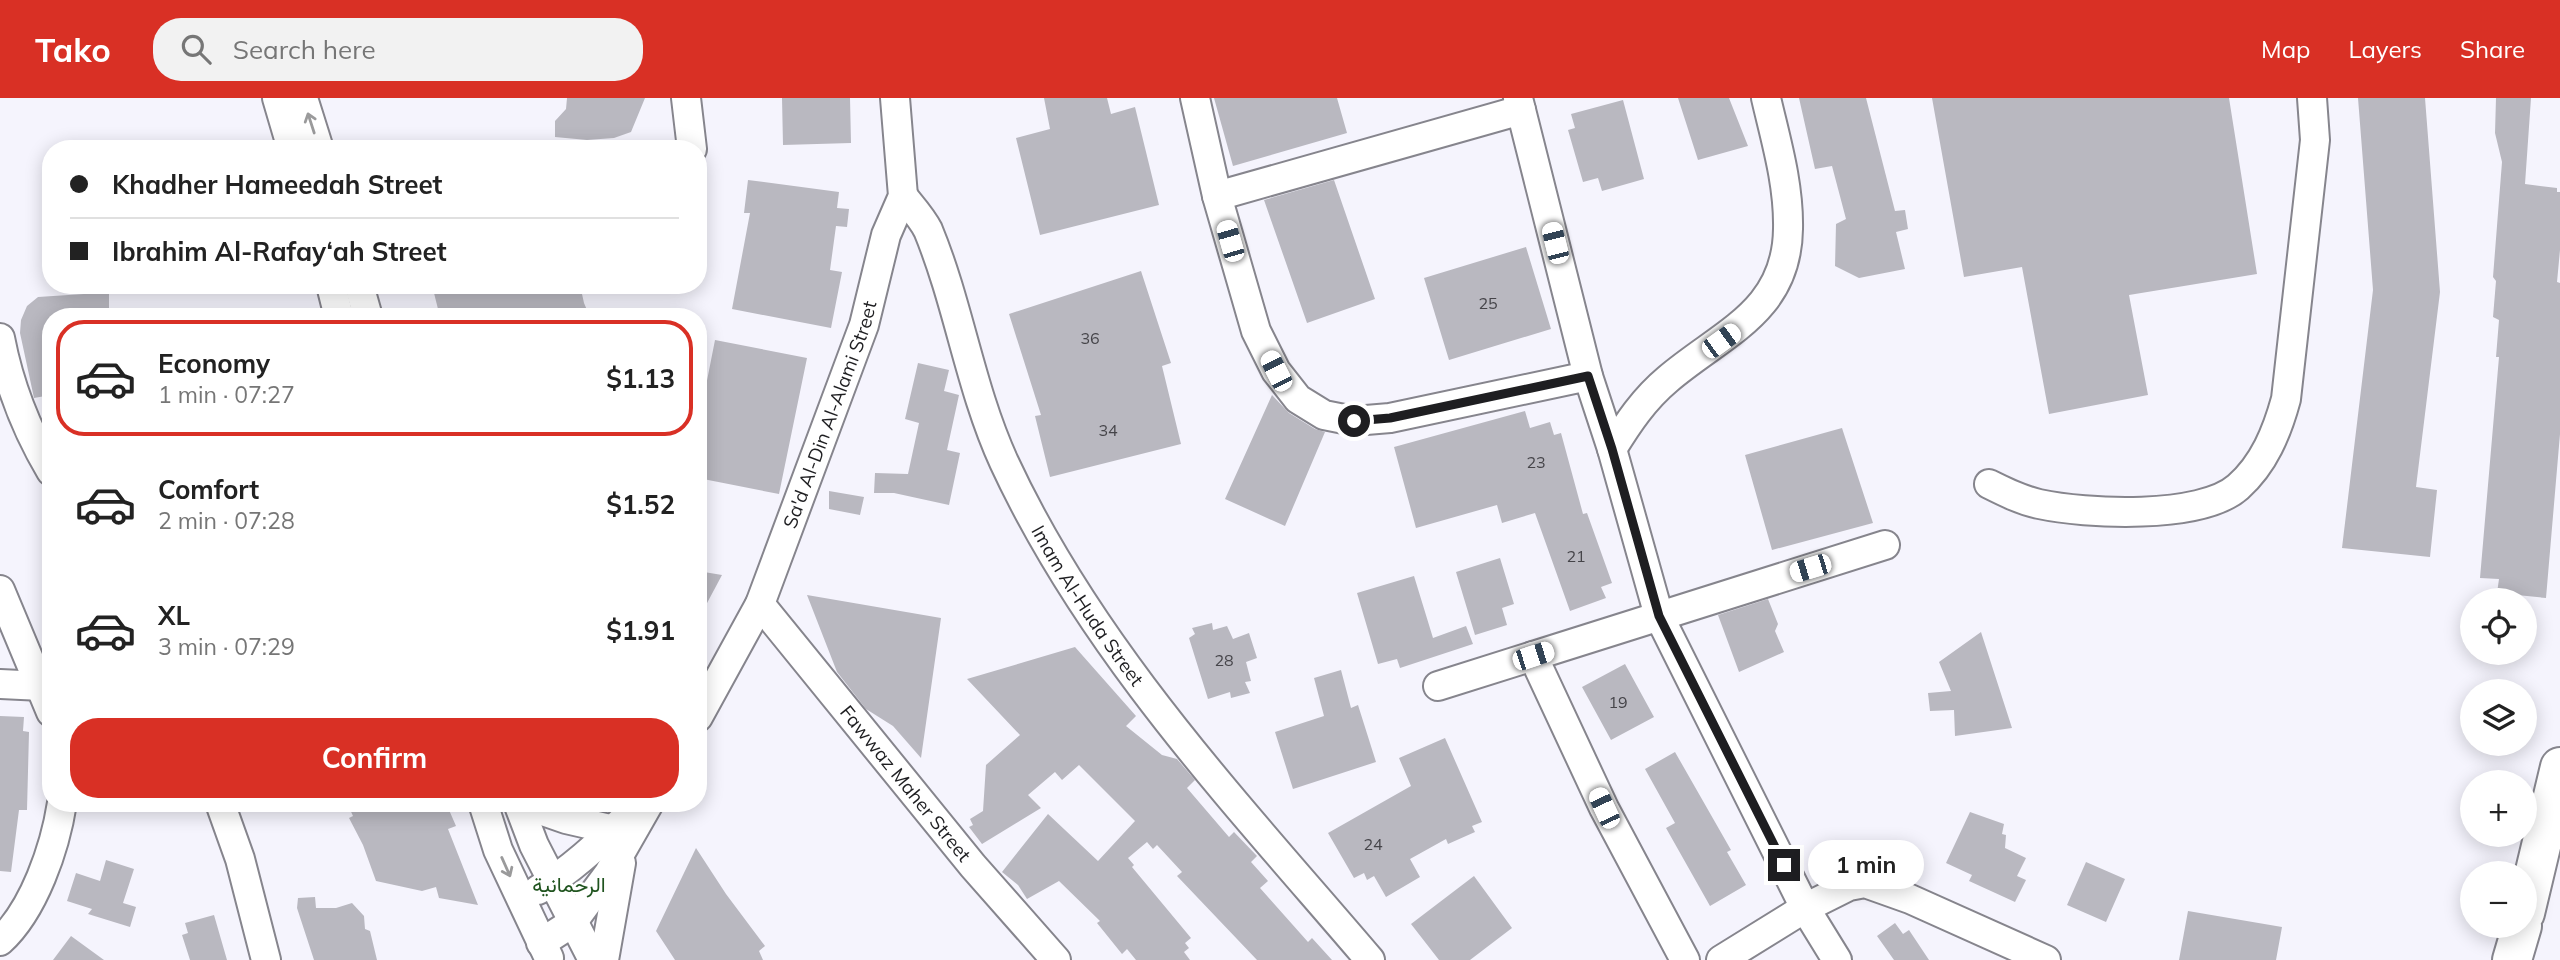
<!DOCTYPE html>
<meta charset="utf-8">
<style>
body{margin:0;font-family:Mulish,Vazirmatn,sans-serif;background:#f2f2f2;color:#222;height:100vh;display:flex;flex-direction:column;font-size:26px;white-space:nowrap}
*{box-sizing:border-box;margin:0}
p{font-size:23px;color:#767676}
.icon{flex:none;width:38px;height:38px;fill:none;stroke:currentColor;stroke-width:2;stroke-linecap:round;stroke-linejoin:round}
.map{position:relative;flex:1;overflow:hidden}
.side{position:absolute;left:42px;top:210px;width:665px;height:504px;display:flex;flex-direction:column;background:#fff;border-radius:28px;box-shadow:0 4px 18px #0003}
.side>*{flex:none}
.top-card{position:absolute;left:42px;top:42px;width:665px;height:154px;border-radius:28px;box-shadow:0 4px 18px #0003;display:grid;align-content:center;height:154px;padding:0 28px;background:#fff}
.buttons{position:absolute;left:2460px;top:490px;display:grid;gap:14px}
.buttons a{display:grid;place-items:center;width:77px;height:77px;border-radius:50%;background:#fff;box-shadow:0 4px 18px #0003;font-size:35px}
.end{position:absolute;width:32px;height:32px;margin:-16px;border:9px solid #1e1e21;background:#fff;box-shadow:0 0 0 4px #fff}
.from{border-radius:50%}
.bubble{position:absolute;height:49px;border-radius:24px;background:#fff;box-shadow:0 4px 18px #0003;font-size:23px;font-weight:700;line-height:49px;text-align:center}
.car{position:absolute;width:21px;height:42px;margin:-21px -10px;border-radius:9px;box-shadow:0 0 5px 2px #0007;background:linear-gradient(#fff 24%,#345 0 40%,#fff 0 76%,#345 0 86%,#fff 0)}
.top-card b{display:flex;align-items:center;gap:24px;height:66px;font-size:26px}
.top-card b+b{border-top:2px solid #e0e0e0}
.top-card i{width:18px;height:18px;background:#222}
ul{padding:12px 0 0;list-style:none}
li{display:flex;align-items:center;gap:21px;height:116px;margin:0 14px 10px;padding:0 14px;border:4px solid transparent;border-radius:28px}
li div{flex:1}
li b{display:block;font-size:26px}
li em{font-style:normal;font-weight:700}
li.current{border-color:#d93025}
li>.icon{width:63px;height:63px;stroke-width:1.5}
.button{display:flex;gap:14px;margin-top:auto;padding:14px 28px}
.button a{flex:1;height:80px;border-radius:28px;background:#d93025;color:#fff;font-size:28px;font-weight:700;line-height:80px;text-align:center}
header{display:flex;align-items:center;gap:42px;box-sizing:border-box;height:98px;padding:0 35px;background:#d93025;color:#fff}
header strong{font-size:33px}
nav{display:flex;gap:38px;margin-inline-start:auto;font-size:24px}
.search{width:490px;height:63px;background:#f2f2f2;display:flex;align-items:center;gap:18px;box-sizing:border-box;padding:0 24px;border-radius:28px;color:#767676;font-size:26px}
.map>svg:first-child{display:block}
.building{fill:#b9b8c0}
.lines{fill:none;stroke-linecap:round;stroke-linejoin:round}
.minor-casing{stroke:#86858d;stroke-width:32}
.highway-casing{stroke:#86858d;stroke-width:42}
.minor{stroke:#fff;stroke-width:28}
.highway{stroke:#fff;stroke-width:38}
.oneway{stroke:#9a9a9b}
.route{stroke:#1e1e21;stroke-width:9}
.labels{text-anchor:middle;dominant-baseline:central;stroke-width:5;stroke-linejoin:round;paint-order:stroke}
.number-label{font-size:16px;fill:#454449}
.street-label{font-size:19px;fill:#1e1e21;stroke:#fff}
.neighbourhood-label{font-size:21px;fill:#20541f;stroke:#fff}
</style>
<header>
<strong>Tako</strong>
<div class="search"><svg class="icon" aria-label="search" viewBox="0 0 24 24"><circle cx="10" cy="10" r="6"/><path d="M15 15l6 6"/></svg>Search here</div>
<nav><a>Map</a><a>Layers</a><a>Share</a></nav>
</header>
<div class="map">
<svg width="2560" height="862" viewBox="0 0 2560 862">
<rect width="100%" height="100%" fill="#f5f4fd"/>
<!-- building -->
<path class="building" d="M567,0H645L631,34L614,40L587,42L555,39V23L566,11Z
M782,0H850L851,45L783,47Z
M1044,0H1107L1111,16L1135,9L1159,107L1040,137L1016,40L1050,31Z
M1214,0H1337L1347,35L1233,68Z
M1678,0H1729L1748,48L1698,62Z
M1799,0H1866L1895,113L1905,112L1908,131L1896,134L1905,171L1859,180L1835,168L1836,126L1846,121L1832,68L1815,71Z
M1932,0H2229L2257,176L2129,197L2148,297L2049,316L2022,169L1964,179Z
M2358,0H2425L2440,194L2416,389L2437,392L2430,459L2342,450L2373,192Z
M2496,0H2531L2525,86L2557,90V94H2560V152L2557,184L2560,185V336L2546,500L2497,495L2499,481L2480,480L2499,259H2496L2499,222L2493,219L2496,183L2493,179L2502,64L2495,35Z
M1623,2L1644,81L1602,93L1598,80L1583,84L1568,32L1575,30L1571,16Z
M748,82L839,94L837,110L849,111L847,129L836,128L830,172L842,174L831,230L732,211L750,115H744Z
M1334,82L1375,201L1307,225L1264,102Z
M1526,149L1551,231L1449,262L1424,180Z
M1141,173L1171,265L1162,268L1181,346L1050,379L1035,318L1041,317L1009,216Z
M432,187H580L584,205L590,219H440Z
M99,195H109V219H51V297L34,300L20,235L21,222L27,208L38,199Z
M715,242L807,260L779,396L698,380V318H700Z
M918,265L949,272L944,293L959,297L947,352L960,355L949,407L894,395H874L875,375L908,376L919,325L905,321Z
M1272,297L1289,315L1315,331L1325,334L1285,428L1225,401Z
M1525,313L1530,330L1550,324L1554,337L1561,335L1583,416L1587,415L1612,485L1601,489L1606,500L1570,513L1535,415L1502,425L1497,407L1416,430L1394,349Z
M1842,330L1873,425L1772,452L1745,357Z
M829,393L864,399L860,417L829,411Z
M1500,460L1514,506L1502,510L1507,527L1475,537L1456,474Z
M698,473L722,477L698,522Z
M1414,478L1433,540L1466,528L1473,546L1400,570L1397,561L1378,566L1357,495Z
M807,497L941,520L921,660L893,628L866,611L837,574Z
M1768,501L1778,526L1775,533L1784,554L1739,574L1718,517Z
M1212,525L1213,532L1227,528L1233,541L1249,535L1257,560L1246,564L1251,583L1245,584L1250,595L1231,600L1230,594L1208,601L1189,540L1195,536L1192,530Z
M1981,534L2012,630L1955,638L1954,612L1930,613L1928,595L1951,593L1939,564Z
M1075,549L1136,618L1126,628L1162,657L1177,661L1195,682L1187,690L1229,739L1234,734L1257,758L1251,764L1268,783L1260,790L1308,844L1312,840L1332,862H1257L1177,778L1182,774L1157,747L1153,751L1147,744L1128,760L1134,767L1132,769L1191,840L1185,845L1189,850L1184,854L1190,862H1136L1127,851L1122,856L1097,825L1100,823L1059,783L1027,801L1018,787L1002,774L1048,716L1098,763L1135,723L1079,667L1062,682L1055,674L1028,697L1041,710L982,746L969,729L973,727L970,721L983,713L986,667L1020,637L967,581Z
M1625,566L1654,619L1611,642L1582,589Z
M1341,572L1351,610L1358,607L1376,664L1293,691L1275,634L1324,618L1314,580Z
M0,618L24,619L23,633L29,634L27,712H19L11,774L0,773Z
M1445,640L1482,724L1472,728L1475,734L1448,746L1446,741L1410,761L1420,779L1386,799L1374,778L1367,782L1364,775L1354,780L1328,735L1411,688L1399,660Z
M1675,654L1731,752L1727,754L1746,787L1710,808L1666,730L1675,725L1645,671Z
M347,705H446L456,728L448,731L478,807L439,800L436,789L422,793L376,783L363,747L349,720L353,718Z
M1970,714L2004,726L2002,736L2006,737L2005,750L2026,760L2017,778L2026,782L2015,804L1969,783L1972,777L1946,765Z
M696,750L726,796L765,848L759,853L763,862H675L656,833Z
M106,762L134,771L123,805L136,809L130,829L88,816L92,811L67,803L76,775L100,783Z
M2086,764L2125,781L2106,824L2067,807Z
M1474,778L1512,830L1470,862H1439L1411,826Z
M315,799L316,810H336L352,805L364,818L365,831L370,833L377,862H314L297,810L298,800Z
M2188,813L2282,829L2276,862H2179Z
M214,817L227,862H190L182,837L188,835L185,825Z
M1895,825L1903,836L1909,832L1929,862H1894L1877,838Z
M71,838L104,862H53Z"/>
<g class="lines">
<!-- minor casing -->
<g class="minor-casing">
<g id="minor">
<path d="M277,0L292,51"/>
<path d="M303,0L319,51"/>
<path d="M686,0L692,51"/>
<path d="M1195,0L1217,98L1256,233L1276,273L1298,301L1324,317L1354,323L1390,320L1588,278"/>
<path d="M1518,0L1588,278L1612,351L1659,518L1805,810L1837,862"/>
<path id="s1" d="M903,98C911,108 922,120 928,132C959,207 970,290 1004,364C1091,552 1237,706 1370,862"/>
<path d="M1217,98L1521,12"/>
<path d="M331,187L339,219"/>
<path d="M359,187L368,219"/>
<path d="M0,240C9,287 26,331 51,373"/>
<path d="M1612,351C1628,325 1644,301 1668,281C1722,235 1787,214 1788,131C1789,86 1776,43 1766,0"/>
<path d="M1989,386C2005,394 2021,402 2039,406C2085,416 2201,422 2238,389C2264,366 2277,334 2286,301L2315,42L2312,0"/>
<path d="M0,492L51,614"/>
<path id="s2" d="M760,506L973,768L1056,862"/>
<path d="M1533,558L1604,710L1685,862"/>
<path d="M0,586L42,588"/>
<path d="M1438,588L1885,447"/>
<path id="s3" d="M698,619L760,506L864,227L886,137L903,98L895,0"/>
<path d="M220,705L240,761L266,862"/>
<path d="M483,705L498,752L549,860"/>
<path d="M518,705L534,747L593,862"/>
<path d="M520,705L566,721L614,732"/>
<path d="M538,792C573,771 606,740 635,710"/>
<path d="M0,843C34,812 55,750 62,705"/>
<path d="M541,845L572,825L609,775L649,705"/>
<path d="M604,862L621,765"/>
<path d="M1721,862L1805,810L1849,788L1865,785L1910,801L2046,862"/>
</g>
</g>
<!-- highway casing -->
<g class="highway-casing">
<path id="highway" d="M2525,815L2560,669
M2512,862L2522,828"/>
</g>
<!-- minor -->
<use href="#minor" class="minor"/>
<!-- highway -->
<use href="#highway" class="highway"/>
</g>
<!-- one-way arrows -->
<defs><path id="oneway-shaft" d="M-6 0H5M1.5-3L5.5 0L1.5 3" fill="none" stroke-width="1.6" stroke-linecap="round" stroke-linejoin="round" transform="scale(1.75)"/></defs>
<g class="oneway">
<use href="#oneway-shaft" transform="translate(311 25) rotate(-108)"/>
<use href="#oneway-shaft" transform="translate(506 769) rotate(66)"/>
</g>
<g class="lines">
<!-- route -->
<path class="route" d="M1354,323L1390,320L1588,278L1612,351L1659,518L1784,767"/>
</g>
<g class="labels">
<!-- number labels -->
<g class="number-label">
<text x="1488" y="205">25</text>
<text x="1090" y="240">36</text>
<text x="1108" y="332">34</text>
<text x="1536" y="364">23</text>
<text x="1576" y="458">21</text>
<text x="1224" y="562">28</text>
<text x="1618" y="604">19</text>
<text x="1373" y="746">24</text>
</g>
<!-- street labels -->
<g class="street-label">
<text stroke="none"><textPath href="#s3" startOffset="331">Sa'd Al-Din Al-Alami Street</textPath></text>
<text stroke="none"><textPath href="#s1" startOffset="453">Imam Al-Huda Street</textPath></text>
<text stroke="none"><textPath href="#s2" startOffset="231">Fawwaz Maher Street</textPath></text>
</g>
<!-- neighbourhood labels -->
<g class="neighbourhood-label">
<text x="569" y="786">الرحمانية</text>
</g>
</g>
</svg>
<div class="buttons">
<a><svg class="icon" aria-label="locate" viewBox="0 0 24 24"><circle cx="12" cy="12" r="6"/><path d="M12 2v4M12 18v4M2 12h4M18 12h4"/></svg></a>
<a><svg class="icon" aria-label="layers" viewBox="0 0 24 24"><path d="M12 4l9 5-9 5-9-5zM3 14l9 5 9-5"/></svg></a>
<a>+</a>
<a>−</a>
</div>
<i class="end from" style="left:1354px;top:323px"></i>
<i class="end" style="left:1784px;top:767px"></i>
<div class="bubble" style="left:1808px;top:742px;width:116px">1 min</div>
<i class="car" style="left:1230px;top:143px;rotate:344deg"></i>
<i class="car" style="left:1555px;top:145px;rotate:346deg"></i>
<i class="car" style="left:1721px;top:243px;rotate:54deg"></i>
<i class="car" style="left:1276px;top:273px;rotate:333deg"></i>
<i class="car" style="left:1810px;top:470px;rotate:253deg"></i>
<i class="car" style="left:1533px;top:558px;rotate:72deg"></i>
<i class="car" style="left:1604px;top:710px;rotate:335deg"></i>
<div class="top-card">
<b><i class="from"></i>Khadher Hameedah Street</b>
<b><i></i>Ibrahim Al-Rafay‘ah Street</b>
</div>
<section class="side">
<ul>
<li class="current"><svg class="icon" aria-label="car" viewBox="0 0 24 24"><path d="M5 17H2v-5l4-1 3-4h7l3 4 3 1v5h-3M9 17h6M6 11h13"/><circle cx="7" cy="17" r="2"/><circle cx="17" cy="17" r="2"/></svg><div><b>Economy</b><p>1 min · 07:27</p></div><em>$1.13</em></li>
<li><svg class="icon" aria-label="car" viewBox="0 0 24 24"><path d="M5 17H2v-5l4-1 3-4h7l3 4 3 1v5h-3M9 17h6M6 11h13"/><circle cx="7" cy="17" r="2"/><circle cx="17" cy="17" r="2"/></svg><div><b>Comfort</b><p>2 min · 07:28</p></div><em>$1.52</em></li>
<li><svg class="icon" aria-label="car" viewBox="0 0 24 24"><path d="M5 17H2v-5l4-1 3-4h7l3 4 3 1v5h-3M9 17h6M6 11h13"/><circle cx="7" cy="17" r="2"/><circle cx="17" cy="17" r="2"/></svg><div><b>XL</b><p>3 min · 07:29</p></div><em>$1.91</em></li>
</ul>
<div class="button"><a>Confirm</a></div>
</section>
</div>
